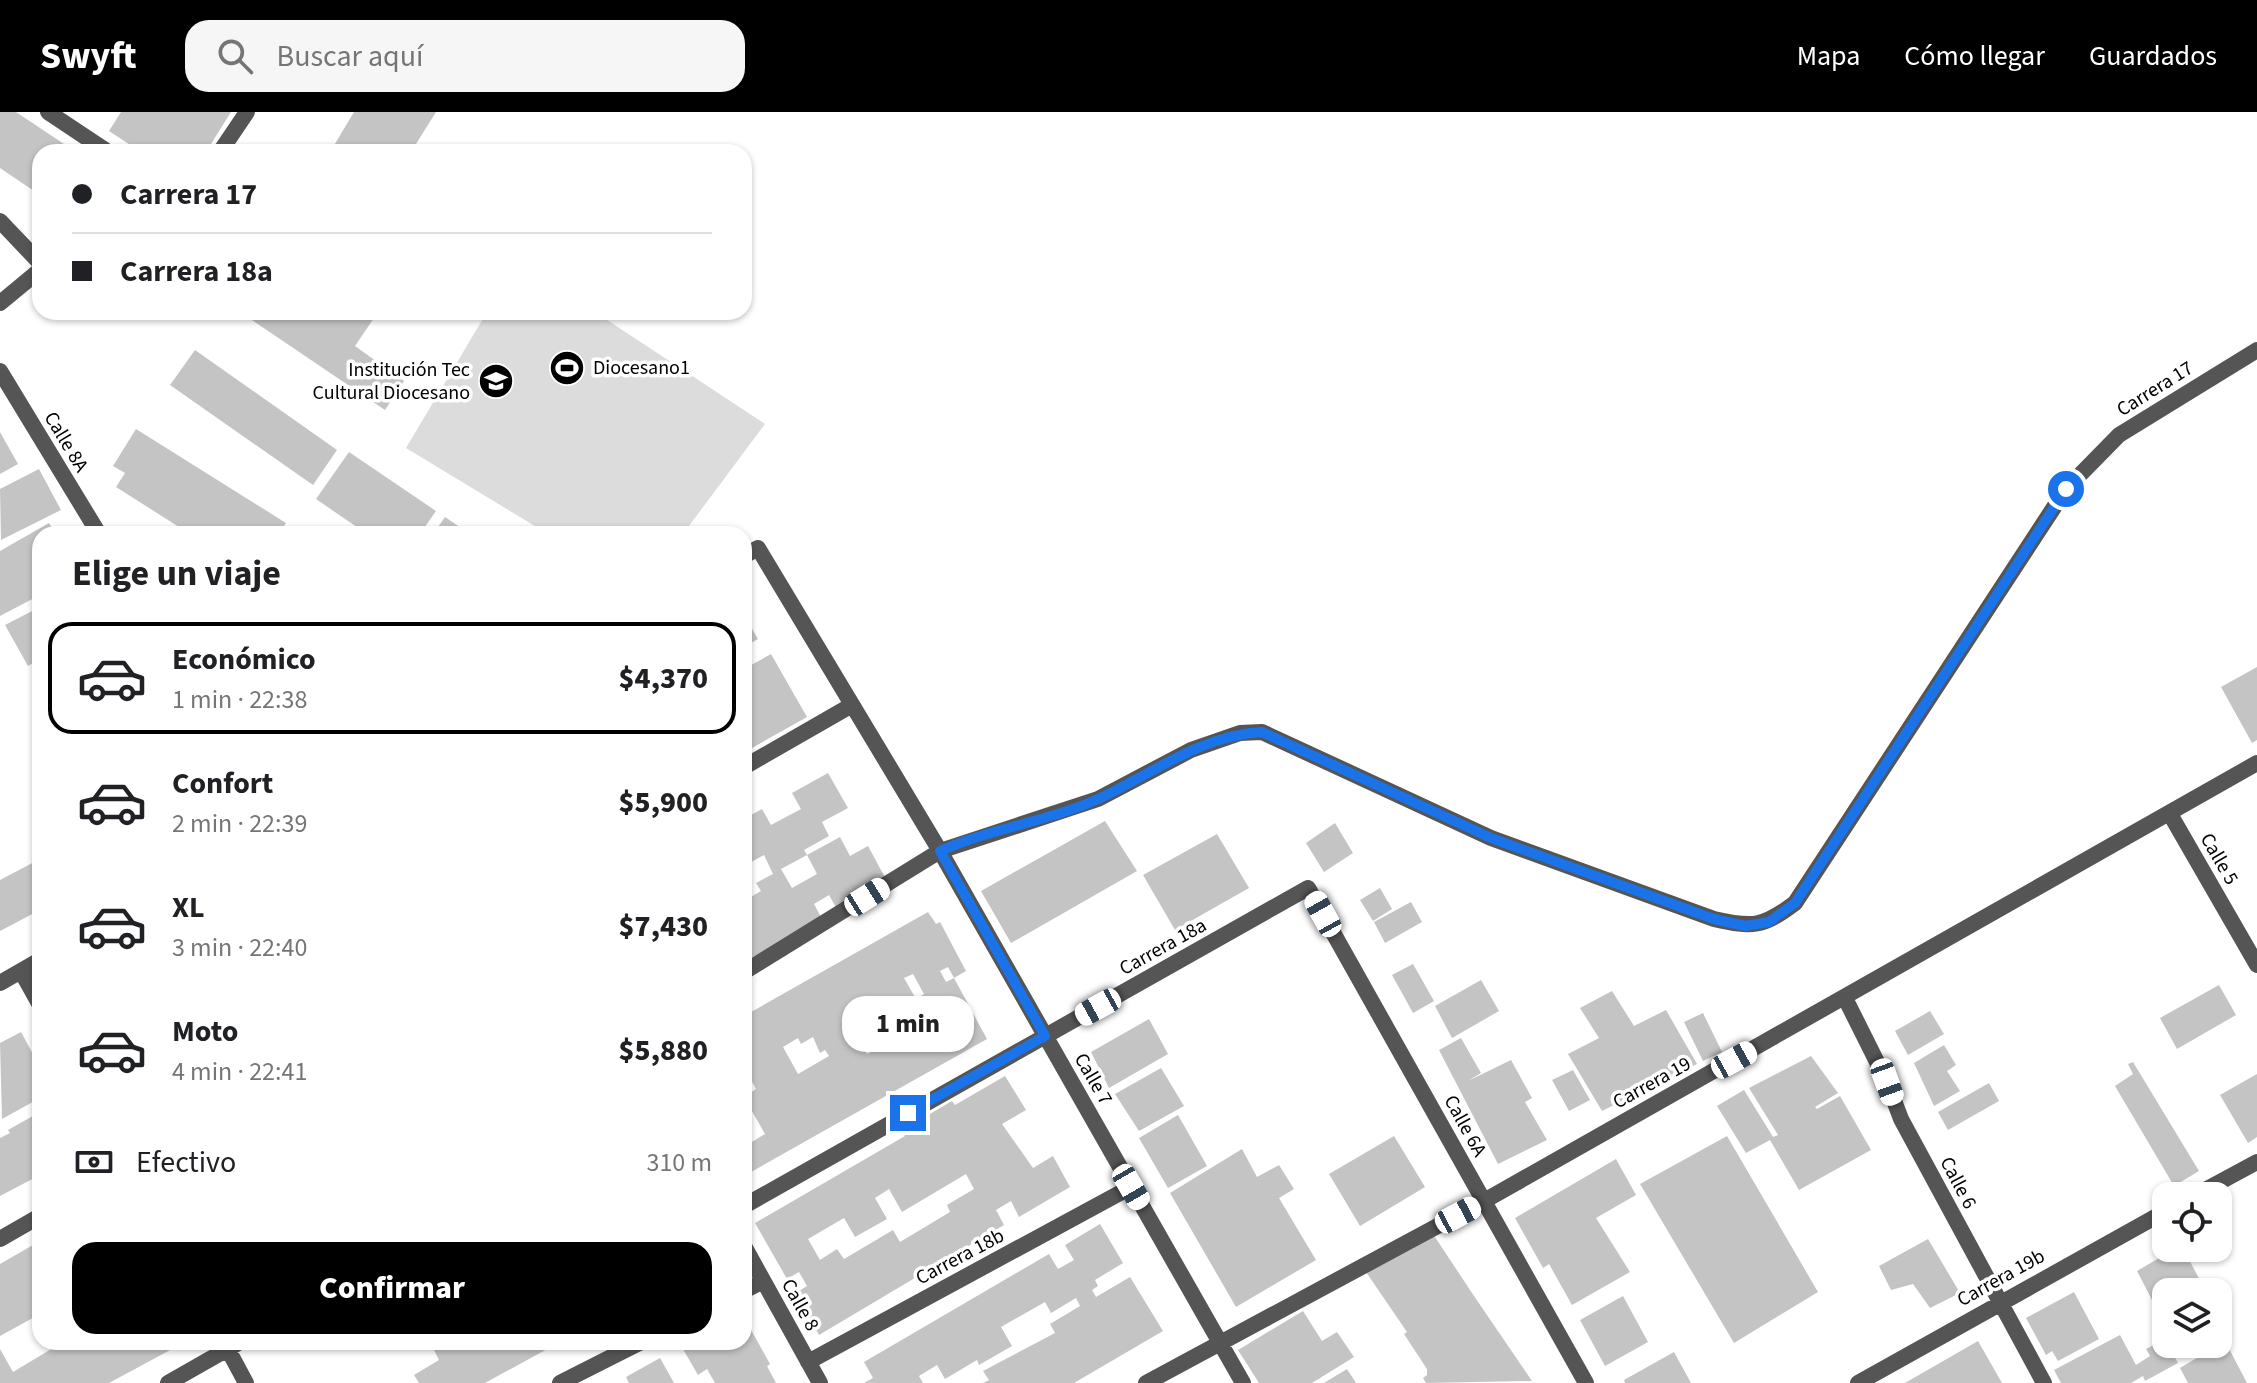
<!DOCTYPE html>
<html lang="es">
<meta charset="utf-8">
<style>
body{margin:0;font-family:"Source Sans 3",sans-serif;background:#f6f6f6;color:#202124;height:100vh;display:flex;flex-direction:column;font-size:30px;white-space:nowrap}
*{box-sizing:border-box;margin:0}
p{font-size:26px;color:#757577}
.icon{flex:none;width:44px;height:44px;fill:none;stroke:currentColor;stroke-width:2;stroke-linecap:round;stroke-linejoin:round}
.map{position:relative;flex:1;overflow:hidden}
.sheet{position:absolute;left:32px;top:414px;width:720px;height:824px;display:flex;flex-direction:column;background:#fff;border-radius:24px;box-shadow:0 2px 6px #0004}
.sheet>*{flex:none}
.banner{position:absolute;left:32px;top:32px;width:720px;height:176px;border-radius:24px;box-shadow:0 2px 6px #0004;display:grid;align-content:center;height:176px;padding:0 40px;background:#fff}
.controls{position:absolute;left:2152px;top:1070px;display:grid;gap:16px}
.controls a{display:grid;place-items:center;width:80px;height:80px;border-radius:16px;background:#fff;box-shadow:0 2px 6px #0004;font-size:40px}
.end{position:absolute;width:36px;height:36px;margin:-18px;border:10px solid #1a73e8;background:#fff;box-shadow:0 0 0 4px #fff}
.from{border-radius:50%}
.bubble{position:absolute;height:56px;border-radius:24px;background:#fff;box-shadow:0 2px 6px #0004;font-size:26px;font-weight:800;line-height:56px;text-align:center}
.car{position:absolute;width:24px;height:48px;margin:-24px -12px;border-radius:10px;box-shadow:0 0 6px 2px #0007;background:linear-gradient(#fff 24%,#345 0 40%,#fff 0 76%,#345 0 86%,#fff 0)}
.banner b{display:flex;align-items:center;gap:28px;height:76px;font-size:30px}
.banner b+b{border-top:2px solid #e0e0e0}
.banner i{width:20px;height:20px;background:#202124}
ul{padding:0;list-style:none}
li{display:flex;align-items:center;gap:24px;height:112px;margin:0 16px 12px;padding:0 24px;border:4px solid transparent;border-radius:24px}
li div{flex:1}
li b{display:block;font-size:30px}
li em{font-style:normal;font-weight:800}
li.on{border-color:#000}
li>.icon{width:72px;height:72px;stroke-width:1.5}
h2{padding:0 40px;font-size:36px;line-height:96px}
.pay{display:flex;align-items:center;gap:20px;height:88px;padding:0 40px;font-size:30px}
.pay p{margin-inline-start:auto}
.cta{display:flex;gap:16px;margin-top:auto;padding:16px 40px}
.cta a{flex:1;height:92px;border-radius:24px;background:#000;color:#fff;font-size:32px;font-weight:800;line-height:92px;text-align:center}
header{display:flex;align-items:center;gap:48px;box-sizing:border-box;height:112px;padding:0 40px;background:#000;color:#fff}
header strong{font-size:38px}
nav{display:flex;gap:44px;margin-inline-start:auto;font-size:28px}
.search{width:560px;height:72px;background:#f6f6f6;display:flex;align-items:center;gap:20px;box-sizing:border-box;padding:0 28px;border-radius:24px;color:#757577;font-size:30px}
.map>svg:first-child{display:block}
.green{fill:#dcdcdc}
.building{fill:#c4c4c4;fill-rule:evenodd}
.lines{fill:none;stroke-linecap:round;stroke-linejoin:round}
.service{stroke:#555;stroke-width:16}
.minor{stroke:#555;stroke-width:16}
.route{stroke:#1a73e8;stroke-width:10}
.labels{text-anchor:middle;dominant-baseline:central;stroke-width:7;stroke-linejoin:round;paint-order:stroke}
.poi-label{font-size:20px;fill:#000;stroke:#fff;text-anchor:start}
.street-label{font-size:20px;fill:#000;stroke:#fff}
</style>
<header>
<strong>Swyft</strong>
<div class="search"><svg class="icon" aria-label="search" viewBox="0 0 24 24"><circle cx="10" cy="10" r="6"/><path d="M15 15l6 6"/></svg>Buscar aquí</div>
<nav><a>Mapa</a><a>Cómo llegar</a><a>Guardados</a></nav>
</header>
<div class="map">
<svg width="2257" height="1271" viewBox="0 0 2257 1271">
<rect width="100%" height="100%" fill="#fff"/>
<!-- green -->
<path class="green" d="M487,200H595L765,312L683,422H548L406,336Z"/>
<!-- building -->
<path class="building" d="M0,0H16L76,40H40V83L0,56Z
M121,0H231L206,40H141L109,19Z
M354,0H436L411,40H330Z
M240,200H378L355,234L404,269L385,298Z
M195,238L337,338L313,373L170,273Z
M136,317L286,411L279,422H190L116,375L125,361L113,354Z
M0,320L18,352L0,362Z
M349,340L436,399L420,422H367L316,387Z
M39,357L61,398L1,428L0,377Z
M445,405L470,422H433Z
M49,411L56,422H40V483L0,504V439Z
M40,495V547L28,554L5,513Z
M744,503L758,527L744,535Z
M771,542L807,605L752,636L749,630L744,633V557Z
M2257,555V628L2252,631L2221,575Z
M828,661L848,696L822,710L829,724L804,738L807,743L781,757L792,776L817,762L807,743L840,725L850,744L868,734L888,771L838,799L829,783L814,792L822,807L751,846L744,834V789L761,779L756,771L773,762L764,743L746,753L748,757L744,760V707L762,697L771,713L801,697L792,681Z
M1105,709L1137,759L1011,831L981,779Z
M1335,711L1353,741L1324,760L1306,731Z
M1217,722L1249,776L1175,818L1143,763Z
M40,747V798L0,819V768Z
M1380,776L1392,797L1373,809L1360,788Z
M1411,790L1422,810L1385,831L1374,810Z
M928,800L936,812L940,810L966,859L954,866L948,855L940,859L946,870L954,866L987,927L744,1064V1027L747,1033L765,1022L744,985L756,977L749,964L744,967V904ZM913,862L924,882L916,887L904,866ZM891,890L895,898L866,915L878,936L867,942L856,921L864,917L859,909ZM813,925L820,941L825,938L829,944L798,962L783,935L798,926L801,932Z
M1413,852L1434,889L1413,901L1392,863Z
M1481,868L1499,899L1452,926L1435,894Z
M2219,873L2236,903L2177,937L2160,906Z
M1612,879L1634,914L1666,898L1697,952L1602,999L1568,942L1599,926L1580,896Z
M1930,899L1944,922L1908,943L1895,919Z
M1703,901L1722,940L1703,949L1684,910Z
M1149,907L1168,942L1109,976L1091,940Z
M21,920L40,955V986L2,1007L0,931Z
M1461,926L1481,961L1468,969L1511,948L1532,986L1525,990L1547,1028L1498,1052L1439,938Z
M1944,933L1956,953L1947,959L1960,979L1934,994L1914,951Z
M1811,944L1838,981L1815,995L1817,997L1840,984L1871,1038L1799,1078L1770,1028L1746,1041L1717,994L1744,978L1773,1025L1778,1023L1749,976Z
M2133,950L2199,1059L2174,1074L2115,974L2133,962L2128,952Z
M1161,956L1184,994L1139,1019L1115,982Z
M1573,958L1590,988L1569,999L1552,968Z
M2257,962V1025L2248,1031L2220,983Z
M1005,964L1026,998L1002,1012L1033,1056L1053,1044L1070,1075L1019,1105L1011,1089L996,1098L1004,1113L819,1223L796,1181L807,1174L799,1160L787,1167L755,1111L905,1024L902,1018L923,1006L952,989L955,993ZM966,1062L974,1077L947,1093L950,1100L900,1130L893,1118L844,1147L837,1137L820,1148L808,1127L844,1106L855,1125L887,1107L875,1086L889,1077L902,1100Z
M1989,971L1999,989L1948,1018L1938,1000Z
M40,1000V1063L0,1084V1026L10,1021L8,1018Z
M1178,1003L1207,1054L1168,1076L1139,1026Z
M1394,1024L1425,1075L1360,1114L1329,1062Z
M1727,1024L1818,1180L1734,1231L1640,1072Z
M1242,1037L1257,1065L1279,1053L1294,1077L1279,1086L1316,1148L1236,1195L1170,1081Z
M1616,1047L1636,1083L1596,1106L1630,1160L1572,1193L1549,1152L1543,1156L1515,1106Z
M1100,1112L1123,1151L1095,1168L1098,1174L1092,1178L1096,1185L1130,1165L1163,1219L1074,1271H983L989,1268L983,1259L1055,1221L1050,1212L1080,1194L1076,1186L1051,1201L1045,1190L1001,1215L1012,1234L979,1253L977,1248L945,1267L937,1253L919,1264L923,1271H864L873,1266L864,1250L1049,1142L1058,1157L1074,1148L1065,1133Z
M1431,1119L1472,1181L1532,1269L1426,1271L1423,1266L1427,1263V1257L1404,1222L1407,1220L1366,1160Z
M1928,1127L1960,1181L1930,1196L1913,1172L1891,1178L1879,1154Z
M40,1129V1202L0,1224V1152Z
M2176,1136H2183L2206,1180H2166V1215L2137,1159Z
M2074,1180L2099,1227L2058,1249L2052,1239L2046,1243L2026,1206Z
M1623,1184L1648,1230L1605,1254L1580,1208Z
M1303,1199L1322,1229L1337,1220L1354,1245L1312,1271H1259L1238,1238Z
M744,1205L770,1252L767,1254L776,1271H715L707,1257L698,1263L680,1232L744,1230Z
M2120,1223L2136,1253L2150,1244L2146,1237L2165,1227L2178,1251L2145,1269L2143,1264L2131,1271H2061L2054,1258Z
M1978,1229L2002,1271H1905Z
M2225,1229L2247,1271H2188L2180,1256Z
M63,1230H185L109,1271H0V1237L13,1260Z
M436,1230H560L485,1271H419L414,1263L439,1248L431,1232Z
M1674,1240L1691,1271H1625L1624,1268Z
M660,1246L674,1271H629L626,1265Z
M1347,1257L1356,1271H1324Z"/>
<g class="lines">
<!-- service -->
<path class="service" d="M48,0L108,40
M220,40L247,0
M0,109L40,151
M0,191L40,158"/>
<!-- minor -->
<path class="minor" d="M0,259L99,422
M744,444L758,436L940,739L1243,1271
M744,655L852,593
M2170,702L2257,853
M21,859L40,893
M744,860L940,739L1098,687L1191,638L1240,621L1262,620L1491,726L1714,807C1753,816 1763,815 1795,791L2066,377L2119,323L2257,238
M0,871L40,848
M1845,886L1887,970L1901,1007L2044,1271
M2194,1084L2257,1050
M744,1094L1308,776L1586,1271
M0,1127L40,1104
M744,1134L820,1271
M744,1179L763,1169
M224,1230L246,1271
M808,1250L1131,1075
M168,1271L240,1230
M560,1271L641,1230
M1146,1271L1484,1089L2257,651
M1858,1271L2166,1099"/>
</g>
<g class="lines">
<!-- route -->
<path class="route" d="M908,1001L1045,924L940,739C991,716 1047,710 1098,687C1152,662 1201,623 1262,620L1491,726L1714,807L1745,814L1769,810L1795,791L2066,377"/>
</g>
<!-- icons -->
<defs>
<g id="stadium-disc" transform="scale(1.8)"><circle r="9.5" fill="#000" stroke="#fff"/><path d="M0-5a6.5 5 0 1 0 0 10a6.5 5 0 1 0 0-10ZM-3.5-1.8h7v3.6h-7Z" fill="#fff"/></g>
<g id="school-disc" transform="scale(1.8)"><circle r="9.5" fill="#000" stroke="#fff"/><path d="M0-5L7-2L0 1L-7-2ZM-4 1L0 2.5L4 1V4Q0 6-4 4Z" fill="#fff"/></g>
</defs>
<g fill-rule="evenodd">
<use href="#stadium-disc" x="567" y="256"/>
<use href="#school-disc" x="496" y="269"/>
</g>
<g class="labels">
<!-- poi labels -->
<g class="poi-label">
<text x="593" y="256">Diocesano1</text>
<text x="470" y="258" text-anchor="end">Institución Tec<tspan x="470" dy="23">Cultural Diocesano</tspan></text>
</g>
<!-- street labels -->
<g class="street-label">
<text transform="translate(2155 277) rotate(-32)">Carrera 17</text>
<text transform="translate(66 330) rotate(59)">Calle 8A</text>
<text transform="translate(2219 747) rotate(60)">Calle 5</text>
<text transform="translate(1163 835) rotate(-29)">Carrera 18a</text>
<text transform="translate(1093 967) rotate(60)">Calle 7</text>
<text transform="translate(1652 971) rotate(-29)">Carrera 19</text>
<text transform="translate(1465 1014) rotate(61)">Calle 6A</text>
<text transform="translate(1958 1071) rotate(62)">Calle 6</text>
<text transform="translate(960 1145) rotate(-28)">Carrera 18b</text>
<text transform="translate(2001 1166) rotate(-29)">Carrera 19b</text>
<text transform="translate(800 1193) rotate(61)">Calle 8</text>
</g>
</g>
</svg>
<div class="controls">
<a><svg class="icon" aria-label="locate" viewBox="0 0 24 24"><circle cx="12" cy="12" r="6"/><path d="M12 2v4M12 18v4M2 12h4M18 12h4"/></svg></a>
<a><svg class="icon" aria-label="layers" viewBox="0 0 24 24"><path d="M12 4l9 5-9 5-9-5zM3 14l9 5 9-5"/></svg></a>
</div>
<i class="end from" style="left:2066px;top:377px"></i>
<i class="end" style="left:908px;top:1001px"></i>
<div class="bubble" style="left:842px;top:884px;width:132px">1 min</div>
<i class="car" style="left:867px;top:785px;rotate:58deg"></i>
<i class="car" style="left:1323px;top:802px;rotate:331deg"></i>
<i class="car" style="left:1098px;top:895px;rotate:241deg"></i>
<i class="car" style="left:1734px;top:948px;rotate:61deg"></i>
<i class="car" style="left:1887px;top:970px;rotate:160deg"></i>
<i class="car" style="left:1131px;top:1075px;rotate:150deg"></i>
<i class="car" style="left:1458px;top:1103px;rotate:62deg"></i>
<div class="banner">
<b><i class="from"></i>Carrera 17</b>
<b><i></i>Carrera 18a</b>
</div>
<section class="sheet">
<h2>Elige un viaje</h2>
<ul>
<li class="on"><svg class="icon" aria-label="car" viewBox="0 0 24 24"><path d="M5 17H2v-5l4-1 3-4h7l3 4 3 1v5h-3M9 17h6M6 11h13"/><circle cx="7" cy="17" r="2"/><circle cx="17" cy="17" r="2"/></svg><div><b>Económico</b><p>1 min · 22:38</p></div><em>$4,370</em></li>
<li><svg class="icon" aria-label="car" viewBox="0 0 24 24"><path d="M5 17H2v-5l4-1 3-4h7l3 4 3 1v5h-3M9 17h6M6 11h13"/><circle cx="7" cy="17" r="2"/><circle cx="17" cy="17" r="2"/></svg><div><b>Confort</b><p>2 min · 22:39</p></div><em>$5,900</em></li>
<li><svg class="icon" aria-label="car" viewBox="0 0 24 24"><path d="M5 17H2v-5l4-1 3-4h7l3 4 3 1v5h-3M9 17h6M6 11h13"/><circle cx="7" cy="17" r="2"/><circle cx="17" cy="17" r="2"/></svg><div><b>XL</b><p>3 min · 22:40</p></div><em>$7,430</em></li>
<li><svg class="icon" aria-label="car" viewBox="0 0 24 24"><path d="M5 17H2v-5l4-1 3-4h7l3 4 3 1v5h-3M9 17h6M6 11h13"/><circle cx="7" cy="17" r="2"/><circle cx="17" cy="17" r="2"/></svg><div><b>Moto</b><p>4 min · 22:41</p></div><em>$5,880</em></li>
</ul>
<div class="pay"><svg class="icon" aria-label="cash" viewBox="0 0 24 24"><path d="M3 7h18v10H3z"/><circle cx="12" cy="12" r="2"/></svg>Efectivo<p>310 m</p></div>
<div class="cta"><a>Confirmar</a></div>
</section>
</div>
